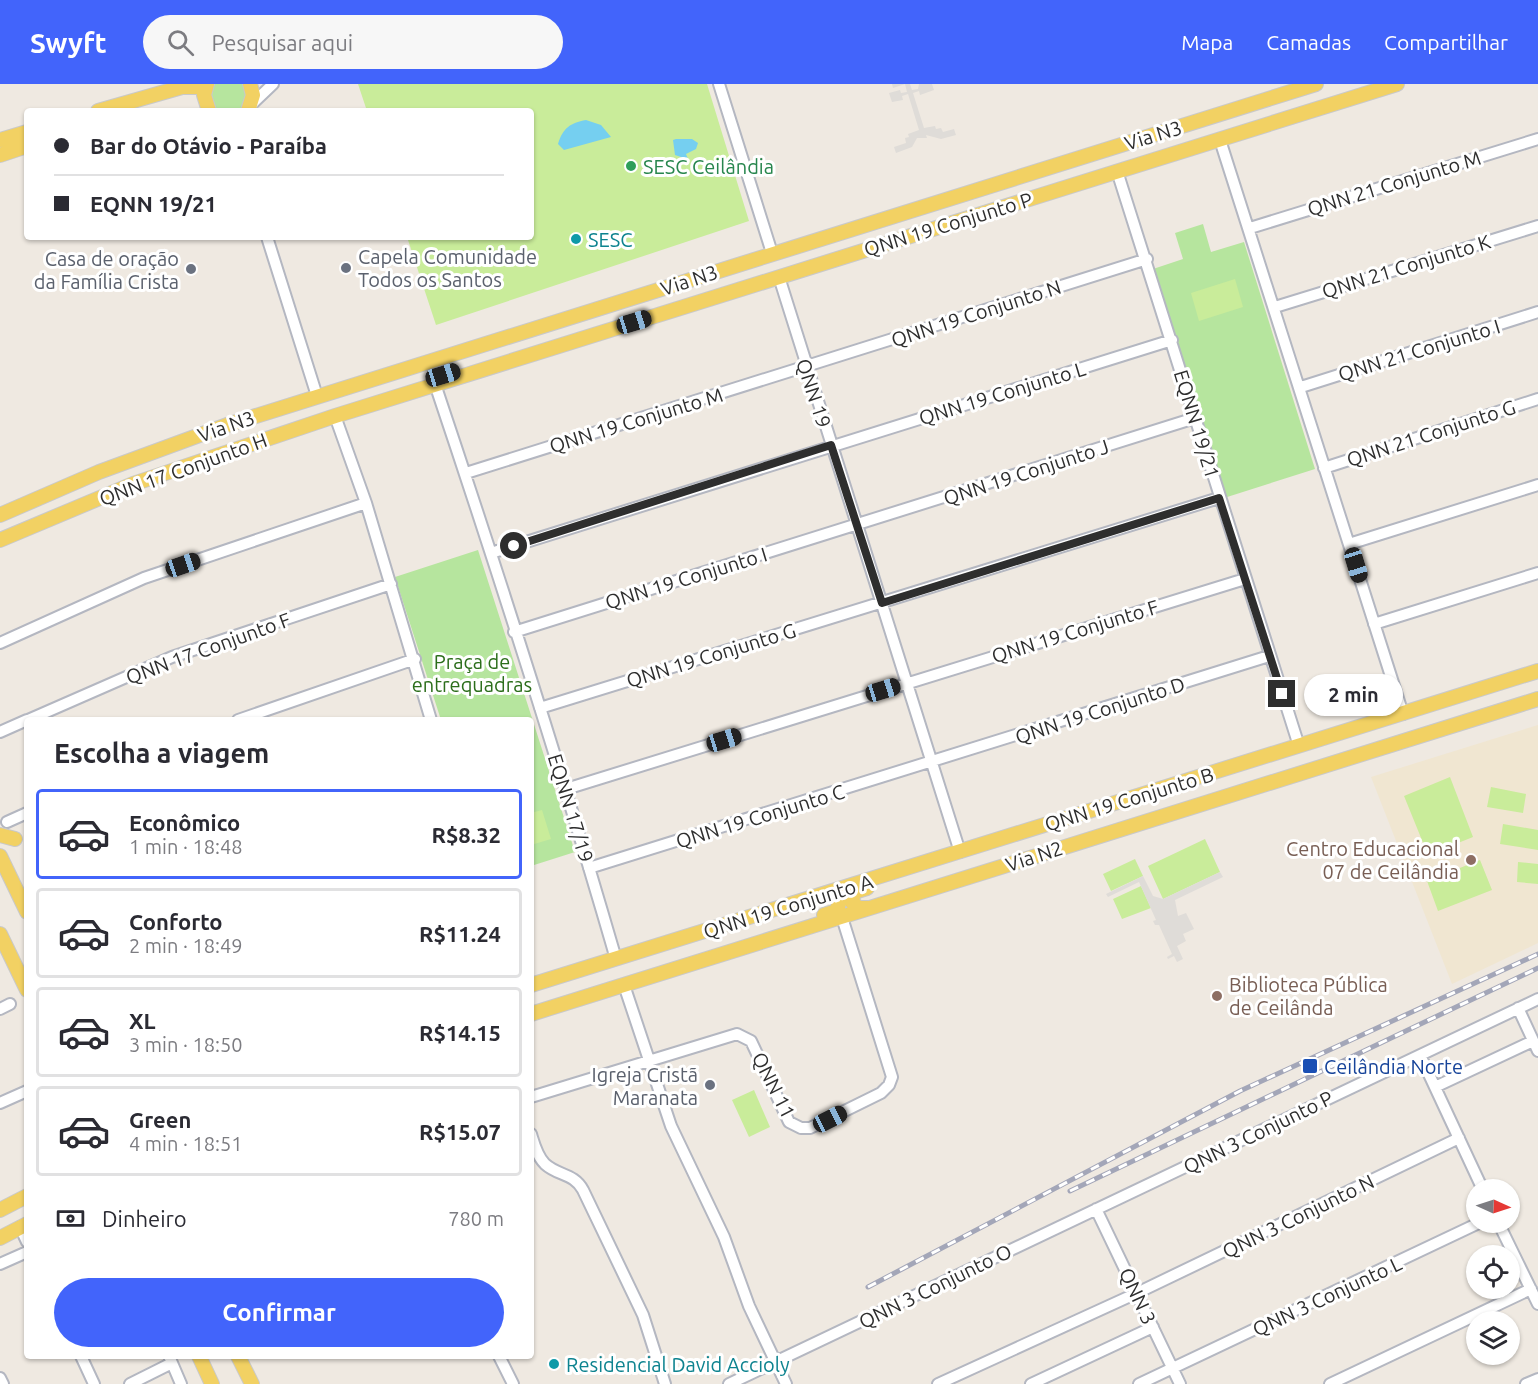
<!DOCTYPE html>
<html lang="pt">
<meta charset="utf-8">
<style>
body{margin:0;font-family:Ubuntu,sans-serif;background:#f7f7f7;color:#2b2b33;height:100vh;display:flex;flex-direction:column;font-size:22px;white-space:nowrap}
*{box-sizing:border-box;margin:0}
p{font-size:20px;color:#7c7c81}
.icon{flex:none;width:33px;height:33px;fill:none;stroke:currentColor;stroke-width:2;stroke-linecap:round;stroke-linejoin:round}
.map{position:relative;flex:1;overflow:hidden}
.side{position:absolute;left:24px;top:633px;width:510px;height:642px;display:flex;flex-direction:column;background:#fff;border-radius:6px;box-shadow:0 2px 4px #0004}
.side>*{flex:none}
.banner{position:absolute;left:24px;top:24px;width:510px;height:132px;border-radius:6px;box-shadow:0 2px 4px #0004;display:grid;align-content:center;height:132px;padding:0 30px;background:#fff}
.needle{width:39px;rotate:93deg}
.fabs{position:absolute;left:1466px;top:1095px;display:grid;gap:12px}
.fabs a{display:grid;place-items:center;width:54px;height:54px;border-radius:50%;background:#fff;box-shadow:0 2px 4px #0004;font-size:30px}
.end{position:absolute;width:27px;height:27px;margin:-14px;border:8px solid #2e2e2e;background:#fff;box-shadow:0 0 0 3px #fff}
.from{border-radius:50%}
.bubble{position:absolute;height:42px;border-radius:21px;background:#fff;box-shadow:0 2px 4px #0004;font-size:20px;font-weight:700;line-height:42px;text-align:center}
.car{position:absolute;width:18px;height:36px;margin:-18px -9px;border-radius:8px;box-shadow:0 0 4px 2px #0007;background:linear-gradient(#222 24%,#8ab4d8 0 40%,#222 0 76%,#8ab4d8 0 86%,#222 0)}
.banner b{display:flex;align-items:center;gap:21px;height:57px;font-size:22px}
.banner b+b{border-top:2px solid #e1e1e2}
.banner i{width:15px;height:15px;background:#2b2b33}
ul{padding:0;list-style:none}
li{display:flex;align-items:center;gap:18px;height:90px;margin:0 12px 9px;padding:0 18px;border:3px solid #e1e1e2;border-radius:6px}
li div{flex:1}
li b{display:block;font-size:22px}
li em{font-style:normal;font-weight:700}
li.on{border-color:#4264fb}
li>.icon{width:54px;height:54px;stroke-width:1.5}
h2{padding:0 30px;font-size:27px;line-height:72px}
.pay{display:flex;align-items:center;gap:15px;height:66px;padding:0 30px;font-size:22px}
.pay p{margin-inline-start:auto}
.cta{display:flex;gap:12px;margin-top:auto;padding:12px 30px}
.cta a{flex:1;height:69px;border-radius:36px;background:#4264fb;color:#fff;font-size:24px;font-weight:700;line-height:69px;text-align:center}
header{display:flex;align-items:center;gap:36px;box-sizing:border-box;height:84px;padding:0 30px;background:#4264fb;color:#fff}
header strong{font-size:28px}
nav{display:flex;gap:33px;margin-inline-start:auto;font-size:21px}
.search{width:420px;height:54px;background:#f7f7f7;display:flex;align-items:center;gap:15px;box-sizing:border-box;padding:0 21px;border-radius:33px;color:#7c7c81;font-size:22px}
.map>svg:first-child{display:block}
.education{fill:#f0e6d1}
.green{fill:#b6e59e}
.pitch{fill:#c9ec9a}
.plaza{fill:#dfdcd8}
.water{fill:#75cff0}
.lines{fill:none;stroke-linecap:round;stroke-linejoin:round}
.minor-casing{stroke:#b4b7c1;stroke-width:14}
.major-casing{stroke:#c9c9c9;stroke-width:16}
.minor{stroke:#fff;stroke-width:10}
.major{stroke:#f2d163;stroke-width:14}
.rail-casing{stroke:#a3a6b8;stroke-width:5}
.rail{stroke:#fff;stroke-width:3;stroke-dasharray:9;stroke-linecap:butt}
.route{stroke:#2e2e2e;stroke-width:8}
.leisure-dot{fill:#2e9e5b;stroke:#fff;stroke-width:2}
.culture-dot{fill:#0f9aa8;stroke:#fff;stroke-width:2}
.worship-dot{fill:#6b7280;stroke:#fff;stroke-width:2}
.education-dot{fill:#8d6e63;stroke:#fff;stroke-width:2}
.transit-dot{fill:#1a4fb4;stroke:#fff;stroke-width:2}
.labels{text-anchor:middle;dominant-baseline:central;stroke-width:6;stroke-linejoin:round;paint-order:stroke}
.street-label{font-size:20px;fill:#2e2e2e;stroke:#fff}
.leisure-label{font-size:20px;fill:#27864d;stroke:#fff;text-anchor:start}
.culture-label{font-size:20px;fill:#0d838f;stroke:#fff;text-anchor:start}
.worship-label{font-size:20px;fill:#5b616d;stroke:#fff;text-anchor:end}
.park-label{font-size:20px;fill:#2c6e1b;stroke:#fff}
.education-label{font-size:20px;fill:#785e54;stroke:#fff;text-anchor:end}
.transit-label{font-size:20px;fill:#164399;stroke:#fff;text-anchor:start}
</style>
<header>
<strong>Swyft</strong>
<div class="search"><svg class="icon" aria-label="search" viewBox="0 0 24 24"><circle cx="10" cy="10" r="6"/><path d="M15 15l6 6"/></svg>Pesquisar aqui</div>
<nav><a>Mapa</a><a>Camadas</a><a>Compartilhar</a></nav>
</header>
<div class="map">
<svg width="1538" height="1300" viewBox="0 0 1538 1300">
<rect width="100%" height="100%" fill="#efe9e1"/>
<!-- education -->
<path class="education" d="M1538,641V859L1452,900L1371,693Z"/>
<!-- green -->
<path class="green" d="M214,0H244L249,9L243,27L214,25L210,11Z
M1203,140L1211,168L1244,158L1315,385L1224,414L1153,185L1183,175L1175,149Z
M478,466L575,768L531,782V636H441L395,493Z"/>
<!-- pitch -->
<path class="pitch" d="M358,0H707L749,137L436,241L407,153H531V27H367Z
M1235,195L1243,223L1199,237L1191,209Z
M1450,693L1473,753L1428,771L1404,712Z
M1491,703L1526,710L1523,729L1487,723Z
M542,726L551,755L531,761V729Z
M1503,740L1538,746V766L1500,760Z
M1205,755L1220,788L1163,815L1148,782Z
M1135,775L1143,792L1111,807L1103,790Z
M1480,776L1492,806L1438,827L1427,797Z
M1518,778L1538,780V800L1517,798Z
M1141,802L1151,824L1122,835L1113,815Z
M754,1006L770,1043L749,1053L732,1016Z"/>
<!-- plaza -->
<path class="plaza" d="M892,0H910L912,6L918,5L919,0H932L934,6L920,11L919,7L913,9L924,44L935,42L936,45L941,44L943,48L954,45L956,51L941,55L926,51L927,54H917L912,63L896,69L894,63L906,59L905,54L909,53L908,50L919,46L908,10L902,12L903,16L892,18L889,9L900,6L901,9L907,8L905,0L893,4Z
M1220,788L1223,793L1175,816L1178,832L1186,829L1194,845L1183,850L1186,857L1177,862L1183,875L1177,878L1174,872L1168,875L1167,873L1172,870L1159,841H1155L1153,837L1156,836L1139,798L1108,813L1106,810L1143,792L1153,812L1163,815Z"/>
<!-- water -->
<path class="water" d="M586,36L601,41L611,53L564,66L558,60C563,44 570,39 586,36Z
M676,55H692L698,59L696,65L686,70L688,75L684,77L681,73L675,71L673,56Z"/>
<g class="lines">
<!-- minor casing -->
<g class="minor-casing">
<path id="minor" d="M719,0L772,169
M252,20L273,0
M1220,56L1403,630
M1117,87L1299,662
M1250,144L1538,55
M267,153L317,312
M779,193L960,768
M1275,223L1538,142
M435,300C499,491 560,682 616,875
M1301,303L1538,228
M335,332L366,419L431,636
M1324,384L1538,315
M466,389L1147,175
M1349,460L1538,401
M491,469L1172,256
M1374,540L1538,489
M514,548L1195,334
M0,559L144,494L366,419
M540,624L1219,414
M28,636L172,573L391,500
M238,636L415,575
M0,648L27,636
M566,705L1245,495
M7,738L27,729
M589,784L1269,572
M624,901L671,1042L724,1153L749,1222L786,1300
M1518,924L1538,967
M0,925L10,920
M1420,971L1483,1106
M1435,1003L1533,957
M531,1013L737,950L751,957L789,1038L801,1044H810L881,1009L889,1001L892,993L840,827
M0,1019L27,1007
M531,1050C534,1060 537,1072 545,1080C558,1092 574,1089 583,1106L643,1231L665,1300
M1096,1125L1180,1300
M1498,1138L1538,1220
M20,1143L27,1158
M0,1180L27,1168
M81,1272L94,1300
M499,1272L513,1300
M172,1279L181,1300
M0,1294L3,1300
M130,1300L172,1279L169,1272
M729,1300L1538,915
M938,1300L1137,1209L1459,1054
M1031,1300L1153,1243
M1139,1300L1481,1138
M1330,1300L1531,1205
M1526,1300L1538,1295"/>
</g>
<!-- major casing -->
<g class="major-casing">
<path id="major" d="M207,0L204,11L209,27
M98,27L182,3H206
M248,27L253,11L250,0
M0,56L27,48
M0,71L27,62
M0,431L99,388L227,341L1316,0
M0,456L133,400L335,332L1397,0
M0,751L15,755
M0,772L27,828
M867,804L854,808L852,818L858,824H869
M823,812L833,811L839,819L837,827L824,831
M0,850L27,906
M531,901L1538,587
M531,930L1538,615
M0,1126L27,1112
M0,1154L27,1140
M199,1272L212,1300
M238,1272L252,1300"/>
</g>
<!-- minor -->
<use href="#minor" class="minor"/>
<!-- major -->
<use href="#major" class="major"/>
<!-- rail casing -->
<g class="rail-casing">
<path id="rail" d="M1070,1107L1538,884
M868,1203L1240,1007L1538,870"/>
</g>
<!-- rail -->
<use href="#rail" class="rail"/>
</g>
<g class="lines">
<!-- route -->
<path class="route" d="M514,462L831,361L882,519L1219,414L1282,610"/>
</g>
<!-- markers -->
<circle class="leisure-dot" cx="631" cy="82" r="6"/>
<g class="culture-dot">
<circle cx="576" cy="155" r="6"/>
<circle cx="554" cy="1280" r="6"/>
</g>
<g class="worship-dot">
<circle cx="346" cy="184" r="6"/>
<circle cx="191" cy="185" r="6"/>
<circle cx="710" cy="1001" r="6"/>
</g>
<g class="education-dot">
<circle cx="1471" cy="776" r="6"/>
<circle cx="1217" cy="912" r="6"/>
</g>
<rect class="transit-dot" x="1302" y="974" width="16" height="16" rx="3"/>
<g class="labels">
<!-- street labels -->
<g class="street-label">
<text transform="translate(1153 51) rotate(-17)">Via N3</text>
<text transform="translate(1394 99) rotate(-17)">QNN 21 Conjunto M</text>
<text transform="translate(948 140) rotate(-17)">QNN 19 Conjunto P</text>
<text transform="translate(1406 182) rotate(-17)">QNN 21 Conjunto K</text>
<text transform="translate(689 196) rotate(-18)">Via N3</text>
<text transform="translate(976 229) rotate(-18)">QNN 19 Conjunto N</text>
<text transform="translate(1419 266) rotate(-17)">QNN 21 Conjunto I</text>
<text transform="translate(814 309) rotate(72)">QNN 19</text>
<text transform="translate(1002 309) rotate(-17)">QNN 19 Conjunto L</text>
<text transform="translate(636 336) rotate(-17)">QNN 19 Conjunto M</text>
<text transform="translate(1197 340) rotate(73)">EQNN 19/21</text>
<text transform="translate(226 342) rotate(-19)">Via N3</text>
<text transform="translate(1431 349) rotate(-18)">QNN 21 Conjunto G</text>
<text transform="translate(183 385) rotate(-20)">QNN 17 Conjunto H</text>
<text transform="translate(1026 388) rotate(-18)">QNN 19 Conjunto J</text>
<text transform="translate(686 494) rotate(-17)">QNN 19 Conjunto I</text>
<text transform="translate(1075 547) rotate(-17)">QNN 19 Conjunto F</text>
<text transform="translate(208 564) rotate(-20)">QNN 17 Conjunto F</text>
<text transform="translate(711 571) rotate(-17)">QNN 19 Conjunto G</text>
<text transform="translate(1100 626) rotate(-18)">QNN 19 Conjunto D</text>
<text transform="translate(1129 715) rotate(-17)">QNN 19 Conjunto B</text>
<text transform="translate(571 724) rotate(73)">EQNN 17/19</text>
<text transform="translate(760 732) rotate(-17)">QNN 19 Conjunto C</text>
<text transform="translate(1034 772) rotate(-18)">Via N2</text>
<text transform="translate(788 822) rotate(-17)">QNN 19 Conjunto A</text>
<text transform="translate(774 1001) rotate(63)">QNN 11</text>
<text transform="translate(1258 1048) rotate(-26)">QNN 3 Conjunto P</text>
<text transform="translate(1298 1132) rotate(-26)">QNN 3 Conjunto N</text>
<text transform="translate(935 1202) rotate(-26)">QNN 3 Conjunto O</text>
<text transform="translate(1138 1212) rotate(65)">QNN 3</text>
<text transform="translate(1327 1212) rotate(-25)">QNN 3 Conjunto L</text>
</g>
<!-- leisure labels -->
<g class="leisure-label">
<text x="643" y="82">SESC Ceilândia</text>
</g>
<!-- culture labels -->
<g class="culture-label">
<text x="588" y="155">SESC</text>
<text x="566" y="1280">Residencial David Accioly</text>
</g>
<!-- worship labels -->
<g class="worship-label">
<text x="358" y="172" text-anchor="start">Capela Comunidade<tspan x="358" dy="23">Todos os Santos</tspan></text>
<text x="179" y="174">Casa de oração<tspan x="179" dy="23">da Família Crista</tspan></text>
<text x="698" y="990">Igreja Cristã<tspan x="698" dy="23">Maranata</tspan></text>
</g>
<!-- park labels -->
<g class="park-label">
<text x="472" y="577">Praça de<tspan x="472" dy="23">entrequadras</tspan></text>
</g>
<!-- education labels -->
<g class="education-label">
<text x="1459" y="764">Centro Educacional<tspan x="1459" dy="23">07 de Ceilândia</tspan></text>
<text x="1229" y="900" text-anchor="start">Biblioteca Pública<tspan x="1229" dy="23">de Ceilânda</tspan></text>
</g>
<!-- transit labels -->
<g class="transit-label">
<text x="1324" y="982">Ceilândia Norte</text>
</g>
</g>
</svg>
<div class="fabs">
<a><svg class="needle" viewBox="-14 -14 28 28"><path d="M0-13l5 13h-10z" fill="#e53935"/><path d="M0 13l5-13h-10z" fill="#7c7c81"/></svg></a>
<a><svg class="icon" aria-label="locate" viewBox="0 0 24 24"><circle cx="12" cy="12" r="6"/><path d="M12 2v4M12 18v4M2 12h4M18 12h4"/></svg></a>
<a><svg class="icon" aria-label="layers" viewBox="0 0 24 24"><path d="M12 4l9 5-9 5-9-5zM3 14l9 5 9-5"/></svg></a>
</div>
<i class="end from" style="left:514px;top:462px"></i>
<i class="end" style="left:1282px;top:610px"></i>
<div class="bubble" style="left:1304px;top:590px;width:99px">2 min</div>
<i class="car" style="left:634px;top:238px;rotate:73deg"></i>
<i class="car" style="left:443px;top:291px;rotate:73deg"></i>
<i class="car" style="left:183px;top:481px;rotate:71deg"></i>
<i class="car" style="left:1356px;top:481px;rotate:163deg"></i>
<i class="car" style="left:883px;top:606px;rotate:73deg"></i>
<i class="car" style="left:724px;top:656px;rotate:73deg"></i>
<i class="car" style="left:830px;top:1035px;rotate:63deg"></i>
<div class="banner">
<b><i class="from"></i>Bar do Otávio - Paraíba</b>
<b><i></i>EQNN 19/21</b>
</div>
<section class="side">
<h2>Escolha a viagem</h2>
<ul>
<li class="on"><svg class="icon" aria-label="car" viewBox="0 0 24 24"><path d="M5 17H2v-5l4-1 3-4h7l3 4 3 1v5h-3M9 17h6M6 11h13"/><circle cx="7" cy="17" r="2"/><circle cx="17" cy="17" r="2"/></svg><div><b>Econômico</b><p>1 min · 18:48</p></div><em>R$8.32</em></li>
<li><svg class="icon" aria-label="car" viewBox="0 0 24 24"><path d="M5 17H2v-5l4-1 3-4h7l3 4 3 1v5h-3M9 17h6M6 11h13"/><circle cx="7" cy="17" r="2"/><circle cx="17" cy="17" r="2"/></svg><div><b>Conforto</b><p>2 min · 18:49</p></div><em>R$11.24</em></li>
<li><svg class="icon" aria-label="car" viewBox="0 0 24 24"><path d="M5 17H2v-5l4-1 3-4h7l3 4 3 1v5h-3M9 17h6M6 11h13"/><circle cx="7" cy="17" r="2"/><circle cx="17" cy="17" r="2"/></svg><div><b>XL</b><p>3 min · 18:50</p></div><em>R$14.15</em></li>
<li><svg class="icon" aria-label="car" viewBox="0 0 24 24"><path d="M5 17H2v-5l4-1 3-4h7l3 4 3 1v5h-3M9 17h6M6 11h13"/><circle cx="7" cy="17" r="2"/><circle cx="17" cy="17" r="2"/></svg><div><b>Green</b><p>4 min · 18:51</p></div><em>R$15.07</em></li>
</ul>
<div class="pay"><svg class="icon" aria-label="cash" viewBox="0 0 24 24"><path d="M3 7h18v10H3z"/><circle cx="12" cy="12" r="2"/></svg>Dinheiro<p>780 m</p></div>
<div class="cta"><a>Confirmar</a></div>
</section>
</div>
